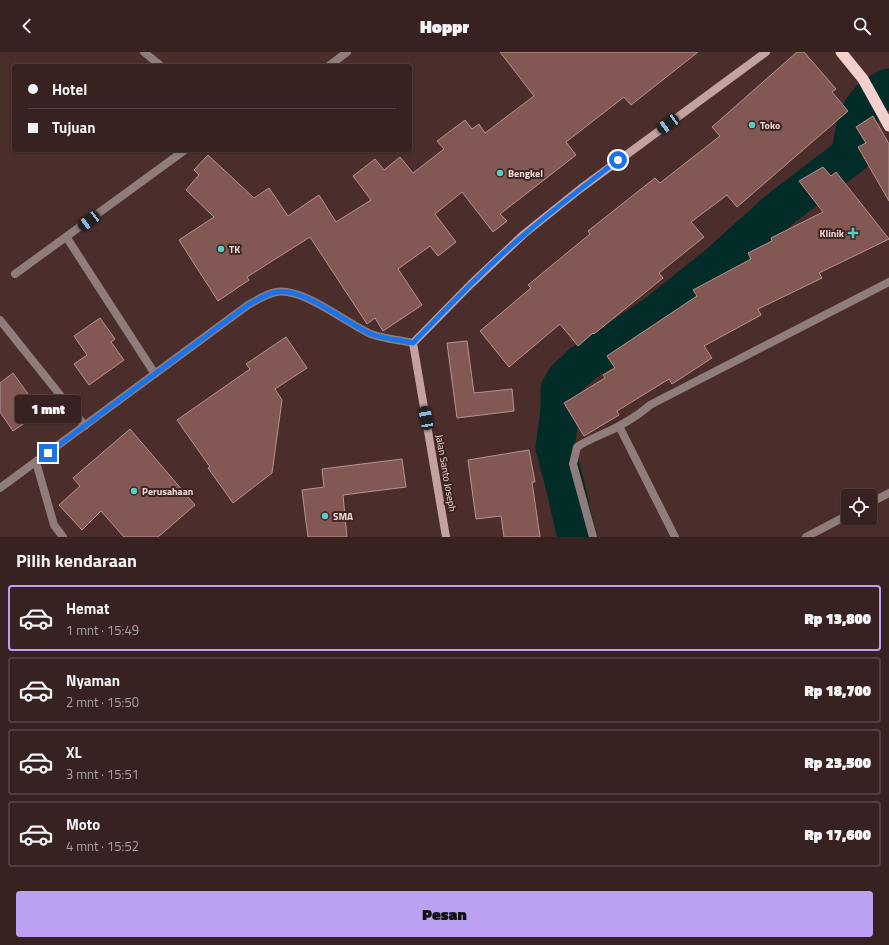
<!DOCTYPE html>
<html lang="id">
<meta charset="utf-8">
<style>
body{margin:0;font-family:"Titillium Web",sans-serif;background:#3f2a2a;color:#f1f3f6;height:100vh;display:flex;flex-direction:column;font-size:15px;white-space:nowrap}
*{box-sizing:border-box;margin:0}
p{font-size:13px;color:#aba4a5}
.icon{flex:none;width:22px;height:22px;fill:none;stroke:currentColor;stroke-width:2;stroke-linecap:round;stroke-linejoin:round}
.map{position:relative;height:485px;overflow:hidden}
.sheet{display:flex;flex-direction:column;background:#382221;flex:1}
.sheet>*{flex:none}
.guide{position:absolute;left:12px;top:12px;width:400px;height:88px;border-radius:4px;box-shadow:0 1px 3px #0004,0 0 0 1px #523f3f;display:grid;align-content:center;height:88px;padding:0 16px;background:#382221}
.fabs{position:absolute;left:841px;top:437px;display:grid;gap:8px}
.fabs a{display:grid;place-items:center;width:36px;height:36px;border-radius:4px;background:#382221;box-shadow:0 1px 3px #0004,0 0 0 1px #523f3f;font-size:20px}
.end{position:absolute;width:18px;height:18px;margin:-9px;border:5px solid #1a73e8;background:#fff;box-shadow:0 0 0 2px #fff}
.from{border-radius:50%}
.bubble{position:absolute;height:28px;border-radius:4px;background:#382221;box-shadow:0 1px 3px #0004,0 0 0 1px #523f3f;font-size:13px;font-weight:800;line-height:28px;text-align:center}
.car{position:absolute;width:12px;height:24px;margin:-12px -6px;border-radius:5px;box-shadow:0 0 3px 1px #0007;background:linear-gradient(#222 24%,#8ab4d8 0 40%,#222 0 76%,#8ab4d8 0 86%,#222 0)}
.guide b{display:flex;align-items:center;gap:14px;height:38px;font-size:15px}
.guide b+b{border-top:1px solid #523f3f}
.guide i{width:10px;height:10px;background:#f1f3f6}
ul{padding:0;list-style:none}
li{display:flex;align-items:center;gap:12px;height:66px;margin:0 8px 6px;padding:0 8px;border:2px solid #523f3f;border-radius:4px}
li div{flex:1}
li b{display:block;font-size:15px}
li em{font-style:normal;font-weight:800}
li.active{border-color:#bca0f2}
li>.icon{width:36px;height:36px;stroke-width:1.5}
h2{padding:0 16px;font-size:18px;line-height:48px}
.cta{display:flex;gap:8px;margin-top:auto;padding:8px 16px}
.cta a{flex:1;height:46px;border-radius:4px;background:#bca0f2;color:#111;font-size:16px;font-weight:800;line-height:46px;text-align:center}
header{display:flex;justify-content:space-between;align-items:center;height:52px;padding:0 16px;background:#382221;font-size:18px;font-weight:800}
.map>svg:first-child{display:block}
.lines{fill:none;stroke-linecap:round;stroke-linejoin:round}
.river{stroke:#012c28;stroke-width:39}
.building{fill:#835854;stroke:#b5938f}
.service{stroke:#907c7a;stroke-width:8}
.minor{stroke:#907c7a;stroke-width:8}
.secondary{stroke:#c3a29f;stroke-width:8}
.trunk{stroke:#f4d0cc;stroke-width:11}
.route{stroke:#1a73e8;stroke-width:5}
.poi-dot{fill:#56cec3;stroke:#402422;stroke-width:1.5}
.labels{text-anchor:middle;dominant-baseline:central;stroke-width:4;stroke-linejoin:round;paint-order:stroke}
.poi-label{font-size:10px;font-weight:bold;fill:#efdcda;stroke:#402422;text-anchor:start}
.street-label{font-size:10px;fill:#efdcda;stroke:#402422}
</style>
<header><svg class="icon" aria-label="back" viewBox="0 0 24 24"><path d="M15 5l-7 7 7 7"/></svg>Hoppr<svg class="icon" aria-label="search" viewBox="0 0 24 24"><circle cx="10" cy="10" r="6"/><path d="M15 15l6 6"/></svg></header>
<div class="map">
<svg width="889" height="485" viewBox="0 0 889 485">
<rect width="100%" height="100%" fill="#4b2e2c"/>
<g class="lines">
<!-- river -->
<path class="river" d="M577,485L565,433L555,396L560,359V337L567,326L582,312L657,262L718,213L779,158L851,103C854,83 855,63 870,48C875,43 883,39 889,36"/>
</g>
<!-- building -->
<path class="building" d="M500,0H698L631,53L624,45L566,90L576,103L500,162L507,169L493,180L462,140L435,162L456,190L438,204L430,194L398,217L422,253L383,279L375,266L367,272L310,185L247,225L249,228L218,249L179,188L214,165L186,138L199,123L194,118L208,103L254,146L269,136L288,164L319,143L336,170L371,148L353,124L375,107L384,118L400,105L413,121L444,97L437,89L465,68L472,77L479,72L485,81L534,44Z
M797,0H804L836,37L832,40L848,59L737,155L727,143L691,170L704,185L659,221L663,226L594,282L593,281L578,294L560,272L509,315L480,279L531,236L528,233L590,182L588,179L655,126L660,131L720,84L712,75Z
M873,64L889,92V149L858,95L866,91L856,75Z
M823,115L831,124L836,120L889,187L819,221L822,226L758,257L761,263L704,294L712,306L672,332L669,327L617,359L619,363L584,384L564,351L605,326L603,323L615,316L607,304L697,244L693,238L751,207L748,201L772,189L771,186L823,160L799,129Z
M100,266L115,287L111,290L124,308L89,333L74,312L87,303L74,284Z
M286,285L307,316L275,337L282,348L272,421L233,451L208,416L210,415L177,368L250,317L246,312Z
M467,289L474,341L512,337L514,359L457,366L447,291Z
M13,321L41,360L13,379L0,360V331Z
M130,377L195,453L158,485H124L101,459L82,478L59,453L80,434L73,426Z
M529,398L535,430H532L540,485H504L501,464L476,467L468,408Z
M402,407L406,435L343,443L347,485H308L302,438L324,435L322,417Z"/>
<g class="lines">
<!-- service -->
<path class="service" d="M144,0L161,14
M329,14L347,0
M67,186L155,322
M15,222L185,98
M619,374L675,485
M870,451L889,441
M593,485L573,412L577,395C590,386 605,382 619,374C630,368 641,361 650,353L889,230
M806,485L848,463"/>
<!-- minor -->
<path class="minor" d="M0,268L85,374
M36,410L54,473L63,485
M0,436L248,253C257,248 266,242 276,240C303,235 346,271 371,282C384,287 400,288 413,291"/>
<!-- secondary -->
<path class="secondary" d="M446,485L413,291L471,232L524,182L580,137L766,0"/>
<!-- trunk -->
<path class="trunk" d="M841,0L863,27L889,74"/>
</g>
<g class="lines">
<!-- route -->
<path class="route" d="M48,401L248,253C257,248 266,242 276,240C303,235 346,271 371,282C384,287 400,288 413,291C449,254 485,216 525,182C555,156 587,132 618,108"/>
</g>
<!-- markers -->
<g class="poi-dot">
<circle cx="752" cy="73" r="4"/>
<circle cx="500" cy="121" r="4"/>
<path d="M851 175h4v4h4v4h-4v4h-4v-4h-4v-4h4z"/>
<circle cx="221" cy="197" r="4"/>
<circle cx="134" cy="439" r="4"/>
<circle cx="325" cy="464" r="4"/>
</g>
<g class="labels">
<!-- poi labels -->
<g class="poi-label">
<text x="760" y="73">Toko</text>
<text x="508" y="121">Bengkel</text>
<text x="844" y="181" text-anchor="end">Klinik</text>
<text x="229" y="197">TK</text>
<text x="142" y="439">Perusahaan</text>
<text x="333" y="464">SMA</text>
</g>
<!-- street labels -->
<g class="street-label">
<text transform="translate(446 421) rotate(80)">Jalan Santo Joseph</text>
</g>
</g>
</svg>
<div class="fabs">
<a><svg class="icon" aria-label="locate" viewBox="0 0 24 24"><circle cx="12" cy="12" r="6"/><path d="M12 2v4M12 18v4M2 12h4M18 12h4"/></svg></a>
</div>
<i class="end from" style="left:618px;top:108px"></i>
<i class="end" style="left:48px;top:401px"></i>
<div class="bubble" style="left:15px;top:343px;width:66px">1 mnt</div>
<i class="car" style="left:668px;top:72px;rotate:234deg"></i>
<i class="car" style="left:89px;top:169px;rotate:233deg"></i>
<i class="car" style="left:426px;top:366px;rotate:350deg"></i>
<div class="guide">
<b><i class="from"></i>Hotel</b>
<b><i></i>Tujuan</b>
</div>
</div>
<section class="sheet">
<h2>Pilih kendaraan</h2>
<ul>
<li class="active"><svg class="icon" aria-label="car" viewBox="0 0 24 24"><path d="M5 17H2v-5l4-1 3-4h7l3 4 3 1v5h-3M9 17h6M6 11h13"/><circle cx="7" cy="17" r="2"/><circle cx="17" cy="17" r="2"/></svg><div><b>Hemat</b><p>1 mnt · 15:49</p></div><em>Rp 13,800</em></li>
<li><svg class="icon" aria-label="car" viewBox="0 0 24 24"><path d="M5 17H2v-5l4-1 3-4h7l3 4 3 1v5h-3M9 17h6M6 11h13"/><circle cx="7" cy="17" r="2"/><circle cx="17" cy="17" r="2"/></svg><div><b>Nyaman</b><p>2 mnt · 15:50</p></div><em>Rp 18,700</em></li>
<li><svg class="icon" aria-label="car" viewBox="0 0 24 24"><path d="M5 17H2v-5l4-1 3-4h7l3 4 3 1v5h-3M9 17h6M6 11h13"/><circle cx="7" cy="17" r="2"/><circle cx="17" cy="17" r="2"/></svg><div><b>XL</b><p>3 mnt · 15:51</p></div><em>Rp 23,500</em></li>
<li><svg class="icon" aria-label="car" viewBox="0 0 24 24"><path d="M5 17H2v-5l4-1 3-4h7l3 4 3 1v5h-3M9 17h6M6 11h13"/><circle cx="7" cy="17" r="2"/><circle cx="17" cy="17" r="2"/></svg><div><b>Moto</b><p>4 mnt · 15:52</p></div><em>Rp 17,600</em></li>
</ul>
<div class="cta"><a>Pesan</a></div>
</section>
